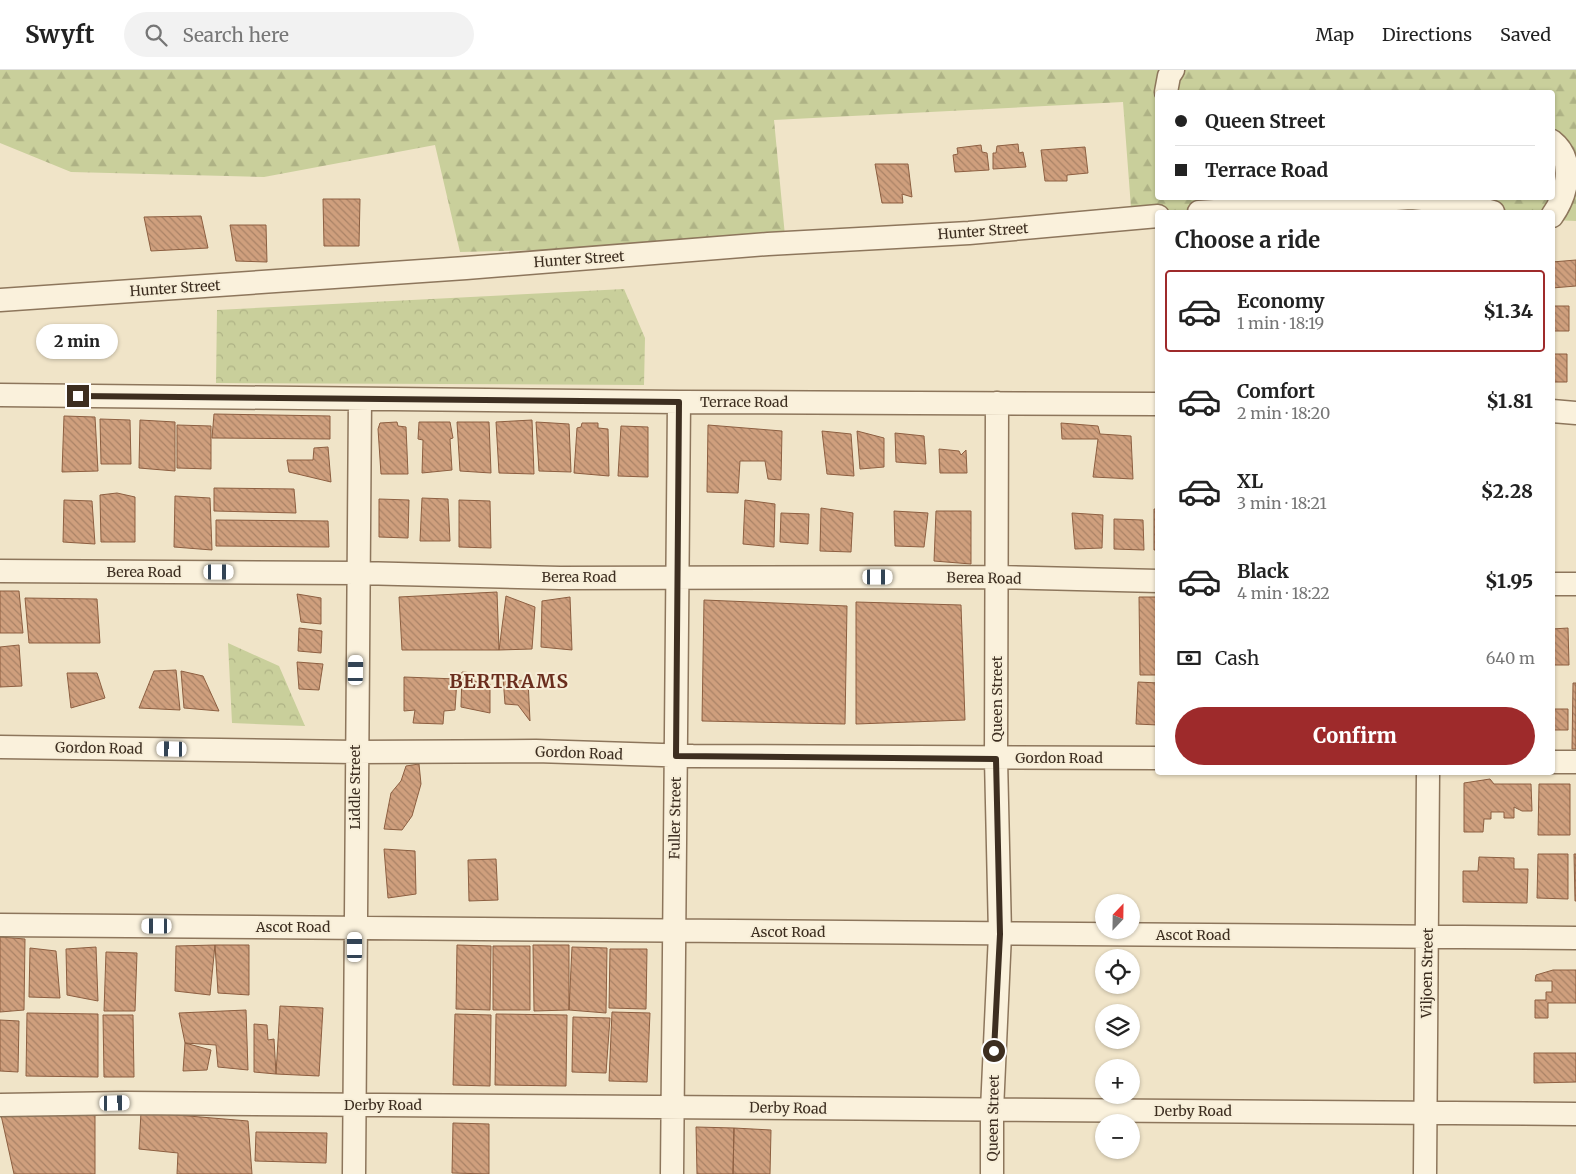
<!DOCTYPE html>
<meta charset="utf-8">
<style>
body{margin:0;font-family:Merriweather,serif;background:#f2f2f2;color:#222;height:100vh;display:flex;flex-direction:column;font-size:19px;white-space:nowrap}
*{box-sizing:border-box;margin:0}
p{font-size:16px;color:#767676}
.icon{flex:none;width:28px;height:28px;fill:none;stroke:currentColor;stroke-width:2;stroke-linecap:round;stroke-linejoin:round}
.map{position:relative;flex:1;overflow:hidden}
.drawer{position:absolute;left:1155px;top:140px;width:400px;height:565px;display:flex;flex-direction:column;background:#fff;border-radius:5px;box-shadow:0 1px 4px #0004}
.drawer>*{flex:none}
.banner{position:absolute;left:1155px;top:20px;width:400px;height:110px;border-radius:5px;box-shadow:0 1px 4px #0004;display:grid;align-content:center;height:110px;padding:0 20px;background:#fff}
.needle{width:32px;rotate:22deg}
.tools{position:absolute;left:1095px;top:824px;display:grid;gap:10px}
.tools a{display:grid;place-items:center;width:45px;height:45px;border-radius:50%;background:#fff;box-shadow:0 1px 4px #0004;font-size:25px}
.end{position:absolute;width:22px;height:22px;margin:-11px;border:6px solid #3d2e20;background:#fff;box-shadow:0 0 0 2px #fff}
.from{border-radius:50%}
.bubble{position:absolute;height:35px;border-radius:18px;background:#fff;box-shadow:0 1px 4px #0004;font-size:16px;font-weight:800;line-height:35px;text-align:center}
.car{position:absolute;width:15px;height:30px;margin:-15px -8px;border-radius:6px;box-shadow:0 0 4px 1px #0007;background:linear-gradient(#fff 24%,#345 0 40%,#fff 0 76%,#345 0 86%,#fff 0)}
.banner b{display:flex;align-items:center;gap:18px;height:48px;font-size:19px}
.banner b+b{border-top:1px solid #e0e0e0}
.banner i{width:12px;height:12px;background:#222}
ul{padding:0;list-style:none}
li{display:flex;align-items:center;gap:15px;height:82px;margin:0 10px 8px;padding:0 10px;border:2px solid transparent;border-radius:5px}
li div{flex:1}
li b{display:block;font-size:19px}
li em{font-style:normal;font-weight:800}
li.selected{border-color:#9e2a2b}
li>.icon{width:45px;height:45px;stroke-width:1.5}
h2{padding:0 20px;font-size:22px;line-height:60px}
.pay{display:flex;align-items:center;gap:12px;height:55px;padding:0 20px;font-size:19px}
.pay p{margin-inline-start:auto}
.button{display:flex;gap:10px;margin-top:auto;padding:10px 20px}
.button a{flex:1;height:58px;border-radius:30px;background:#9e2a2b;color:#fff;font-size:20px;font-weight:800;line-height:58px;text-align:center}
header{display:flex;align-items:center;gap:30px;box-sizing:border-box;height:70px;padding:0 25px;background:#fff;border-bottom:1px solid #e0e0e0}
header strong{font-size:24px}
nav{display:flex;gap:28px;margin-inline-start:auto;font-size:18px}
.search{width:350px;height:45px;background:#f2f2f2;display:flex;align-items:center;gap:12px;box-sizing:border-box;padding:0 18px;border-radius:28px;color:#767676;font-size:19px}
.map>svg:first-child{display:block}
.forest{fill:url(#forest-firs);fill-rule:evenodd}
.park{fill:url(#park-crowns)}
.building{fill:url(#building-back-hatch);stroke:#8d5f41}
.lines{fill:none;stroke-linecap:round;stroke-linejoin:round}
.minor-casing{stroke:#8d765c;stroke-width:25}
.minor{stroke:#faf1dc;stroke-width:22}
.route{stroke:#3d2e20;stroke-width:6}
.labels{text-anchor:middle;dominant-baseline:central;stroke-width:4;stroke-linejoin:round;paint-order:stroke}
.street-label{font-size:14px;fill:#3d2e20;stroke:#f7eed8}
.district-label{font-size:19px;font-weight:bold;letter-spacing:1px;fill:#6b2e1e;stroke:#f7eed8}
</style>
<header>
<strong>Swyft</strong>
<div class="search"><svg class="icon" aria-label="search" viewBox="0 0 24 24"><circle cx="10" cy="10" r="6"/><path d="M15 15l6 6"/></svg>Search here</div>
<nav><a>Map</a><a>Directions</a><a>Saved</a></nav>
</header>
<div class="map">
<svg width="1576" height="1104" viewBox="0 0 1576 1104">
<defs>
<pattern id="forest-firs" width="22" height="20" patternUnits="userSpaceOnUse" patternTransform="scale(1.25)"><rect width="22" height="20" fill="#c9cf9b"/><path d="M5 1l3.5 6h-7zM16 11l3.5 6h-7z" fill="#aeb285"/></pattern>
<pattern id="park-crowns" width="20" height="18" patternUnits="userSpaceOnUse" patternTransform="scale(1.25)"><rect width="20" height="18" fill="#c9cf9b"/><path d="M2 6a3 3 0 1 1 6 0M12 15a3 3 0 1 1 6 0" fill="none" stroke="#aeb285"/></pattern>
<pattern id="building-back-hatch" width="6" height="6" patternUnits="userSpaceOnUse" patternTransform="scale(1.25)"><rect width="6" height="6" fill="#cf9f7d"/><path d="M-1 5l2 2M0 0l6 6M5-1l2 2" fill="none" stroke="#a98266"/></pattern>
</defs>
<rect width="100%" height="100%" fill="#f0e4c8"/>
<!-- forest -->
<path class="forest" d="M0,0H1576V151L1553,150L1552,142H1364L1228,137L1191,142H1158L1132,151L1123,32L774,50L785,166L670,177L460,182L435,75L264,107L71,102L0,73ZM1158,22H1552V128H1158Z"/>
<!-- park -->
<path class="park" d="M624,219L645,268L644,315L216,313L217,240Z
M228,573L279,596L305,656L232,653Z"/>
<!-- building -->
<path class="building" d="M1018,74L1019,83L1023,82L1026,97L993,99V83H996L997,76Z
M981,75L982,82L987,83L989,100L955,102L953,85L958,84L957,78Z
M1085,77L1088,103L1067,105V111H1045L1041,80Z
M875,94H908L912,127L902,124L903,133H882Z
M323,129H360L359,176H324Z
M201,146L208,178L151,181L144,147Z
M230,155H266L267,192L236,191Z
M1576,190V216L1552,218V192Z
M1552,236H1569V261H1552Z
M1552,284H1567V312H1552Z
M214,344L330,346V369L212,368Z
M64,346L95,347L98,401L62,402Z
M100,349L130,350L131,394H101Z
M140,350L175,352V401L139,398Z
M532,350L534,404L499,403L496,352Z
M397,352L398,356L406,357L408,404H381L378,359L380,353Z
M419,352H450L453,368L450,369L452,400L422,403L423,370L418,369Z
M457,352H489L491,403L460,401Z
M536,352L569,354L571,402L539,401Z
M582,353H598V358L608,359L609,406L574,403L577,358L581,357Z
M1061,353L1098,356L1100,364L1131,366L1133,409L1093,407L1098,369H1062Z
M177,355L211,356V399L177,398Z
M708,355L782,361L781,410L768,409L765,391H740L738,423L707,422Z
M621,356L648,357V407L618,406Z
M822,361L851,364L854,406L827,404Z
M857,361L884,368V397L860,399Z
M895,363L924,366L926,394L896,392Z
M328,377L331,412L289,402L287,390H313L314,378Z
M939,379L959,381L961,385L966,380L967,403H940Z
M214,418L294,419L296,443L214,441Z
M117,423L135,427V472H101L100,425Z
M175,426L210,428L212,480L174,477Z
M422,428L448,429L450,471H420Z
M379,429L409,430L408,468L379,467Z
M64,430L92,431L95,474L63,472Z
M459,430L490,431L491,478L459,477Z
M745,430L775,434L774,477L743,474Z
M821,438L853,443L851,482L820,481Z
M1154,439H1158V480H1154Z
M894,441L928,443L924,477L895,476Z
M936,441H971V494L934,491Z
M781,443L809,444L808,474L780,472Z
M1072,443L1103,445L1102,478L1075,479Z
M1114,449L1143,450L1144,480L1114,479Z
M216,450L328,451L329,477L216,476Z
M0,521H19L23,563H0Z
M497,522L499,580H402L399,527Z
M297,524L321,528V554L301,552Z
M506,526L535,537L532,579L499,580Z
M570,527L572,580L541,577L542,531Z
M1139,527H1158V605H1140Z
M25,528L97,529L100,573H29Z
M704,530L847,536L845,654L702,651Z
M856,532L961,535L965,650L856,654Z
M299,558L322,561L321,583L298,581Z
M1568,558L1569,595H1552V559Z
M19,575L22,616L0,617V577Z
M297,592L323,594L319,620L299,619Z
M176,600L180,640L139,638L154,601Z
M181,601L203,606L219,641L184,638Z
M462,602L473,603L474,611L490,614V643L461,637Z
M67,603H97L105,628L71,638Z
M404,607L457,609L455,640L444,641L443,654L413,653L415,640L404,641Z
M503,607L509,611L528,610L530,651L518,635L505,634Z
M1138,612L1158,613V655L1136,654Z
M1573,613H1576V679H1572Z
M1552,639H1568V660H1552Z
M419,694L421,714L412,746L402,760L384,759L391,723L401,711L406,696Z
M1490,709L1494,714H1531L1532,741H1522L1514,737V748H1504V742H1491V749H1484L1483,762H1464V713Z
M1539,714H1570V765H1538Z
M384,779L415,781L416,824L388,828Z
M1538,784H1568V829L1537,828Z
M1574,784H1576V831H1575Z
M1479,787L1514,788V799H1528L1527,833L1463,832V801H1478Z
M496,789L498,830L469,831L468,790Z
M0,867L25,869L24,940L0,942Z
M215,875L210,925L175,921L176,876Z
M215,875H249V925L218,923Z
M457,875L491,876L490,940L456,939Z
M533,875H569V940L534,941Z
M493,876H530V940H493Z
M96,877L98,931L67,925L66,879Z
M572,877L607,878L606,943L569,940Z
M30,878L56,881L60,928L29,927Z
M610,879H647L646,939L609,938Z
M106,882L137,883L135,941H104Z
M1553,900H1576V933H1548V948H1535V930H1546V922H1552V911H1535L1536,905Z
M280,936L323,938L319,1006L276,1004Z
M246,940L248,1000L218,997L216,975L185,973L179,943Z
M612,942L650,943L647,1012L609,1011Z
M27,943L98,944V1007L26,1006Z
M455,944L491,945L490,1016L453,1015Z
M496,944L567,945L566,1016L495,1015Z
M103,945H133L134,1007H104Z
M573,947L610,948L606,1003L572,1002Z
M0,950L19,951L18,1002L0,1001Z
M254,954L267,955L268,970L274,969L276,1004L254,1002Z
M185,973L211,980L207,1000L183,1001Z
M1534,983H1576V1012L1534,1013Z
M141,1042L248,1051L252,1104H177L178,1083L139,1079Z
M1,1045H95V1104H14Z
M453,1053L489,1054V1104L452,1103Z
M696,1057L734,1058L733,1104H697Z
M734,1058L771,1060L770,1104H733Z
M256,1062L327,1063L326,1093L255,1091Z"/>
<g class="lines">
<!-- minor casing -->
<g class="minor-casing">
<path id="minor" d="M1166,22L1169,6L1173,0
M1552,71C1576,90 1567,125 1552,146
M1199,142L1411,128L1457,132L1493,142
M0,230L466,198L768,174L969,163L1158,146
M0,325L679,332L1158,334
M1552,341L1576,343
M0,501L358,503L560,508L997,507L1158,511
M1552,514H1576
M0,677L355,682L536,681L693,686L1158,688
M1552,692H1576
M0,855L1576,868
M0,1035L126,1033L1576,1044
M354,1104L360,329
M672,1104L679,332
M992,1104V1040L1000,864L996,689L997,333
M1425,1104L1428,702"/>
</g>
<!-- minor -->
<use href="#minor" class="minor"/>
</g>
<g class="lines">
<!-- route -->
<path class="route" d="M78,326L679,332L676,686L996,689L1000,864L994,981"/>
</g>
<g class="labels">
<!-- street labels -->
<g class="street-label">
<text transform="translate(983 161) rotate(-4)">Hunter Street</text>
<text transform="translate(579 189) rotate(-4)">Hunter Street</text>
<text transform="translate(175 218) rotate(-4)">Hunter Street</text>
<text x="744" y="332">Terrace Road</text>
<text x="144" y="502">Berea Road</text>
<text x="579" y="507">Berea Road</text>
<text transform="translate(984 508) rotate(1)">Berea Road</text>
<text transform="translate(997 629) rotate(-90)">Queen Street</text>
<text transform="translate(99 678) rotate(1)">Gordon Road</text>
<text transform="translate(579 683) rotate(2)">Gordon Road</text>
<text x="1059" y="688">Gordon Road</text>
<text transform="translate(355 717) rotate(-90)">Liddle Street</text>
<text transform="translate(675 748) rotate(-89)">Fuller Street</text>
<text x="293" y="857">Ascot Road</text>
<text x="788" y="862">Ascot Road</text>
<text x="1193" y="865">Ascot Road</text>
<text transform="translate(1427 903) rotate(-89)">Viljoen Street</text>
<text x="383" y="1035">Derby Road</text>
<text transform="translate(788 1038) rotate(1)">Derby Road</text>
<text x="1193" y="1041">Derby Road</text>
<text transform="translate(993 1048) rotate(-89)">Queen Street</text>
</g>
<!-- district labels -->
<g class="district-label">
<text x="509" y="611">BERTRAMS</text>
</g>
</g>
</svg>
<div class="tools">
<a><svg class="needle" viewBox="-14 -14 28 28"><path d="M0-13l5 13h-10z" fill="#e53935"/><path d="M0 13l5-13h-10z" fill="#767676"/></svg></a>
<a><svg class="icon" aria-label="locate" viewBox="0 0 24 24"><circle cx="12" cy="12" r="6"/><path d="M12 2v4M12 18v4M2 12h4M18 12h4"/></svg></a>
<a><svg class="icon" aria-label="layers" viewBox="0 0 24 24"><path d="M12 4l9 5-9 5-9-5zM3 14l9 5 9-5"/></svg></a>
<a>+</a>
<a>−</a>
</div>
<i class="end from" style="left:994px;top:981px"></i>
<i class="end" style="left:78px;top:326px"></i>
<div class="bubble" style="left:36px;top:254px;width:82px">2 min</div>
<i class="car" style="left:219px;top:502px;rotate:90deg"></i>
<i class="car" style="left:878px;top:507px;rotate:90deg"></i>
<i class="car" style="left:356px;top:600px;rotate:1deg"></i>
<i class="car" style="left:172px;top:679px;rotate:271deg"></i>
<i class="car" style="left:157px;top:856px;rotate:270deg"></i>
<i class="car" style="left:355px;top:877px;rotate:0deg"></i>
<i class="car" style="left:115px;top:1033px;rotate:89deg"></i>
<div class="banner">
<b><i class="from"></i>Queen Street</b>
<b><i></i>Terrace Road</b>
</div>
<section class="drawer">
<h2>Choose a ride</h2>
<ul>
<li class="selected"><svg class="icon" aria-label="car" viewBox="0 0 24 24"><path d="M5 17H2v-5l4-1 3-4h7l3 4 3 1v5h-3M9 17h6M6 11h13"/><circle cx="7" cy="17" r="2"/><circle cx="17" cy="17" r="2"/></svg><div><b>Economy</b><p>1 min · 18:19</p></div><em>$1.34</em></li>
<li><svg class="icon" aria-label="car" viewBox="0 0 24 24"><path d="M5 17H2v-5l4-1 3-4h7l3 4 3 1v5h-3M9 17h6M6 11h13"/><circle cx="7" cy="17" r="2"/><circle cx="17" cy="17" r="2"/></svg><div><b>Comfort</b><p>2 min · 18:20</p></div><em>$1.81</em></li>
<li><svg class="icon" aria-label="car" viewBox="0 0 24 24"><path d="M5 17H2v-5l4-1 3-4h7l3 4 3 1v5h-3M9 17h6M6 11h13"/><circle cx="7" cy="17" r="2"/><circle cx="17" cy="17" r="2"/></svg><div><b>XL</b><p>3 min · 18:21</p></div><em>$2.28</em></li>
<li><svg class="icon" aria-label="car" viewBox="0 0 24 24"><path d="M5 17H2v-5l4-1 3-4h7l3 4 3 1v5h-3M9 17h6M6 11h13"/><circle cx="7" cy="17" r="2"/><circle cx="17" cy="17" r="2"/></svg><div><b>Black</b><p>4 min · 18:22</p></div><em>$1.95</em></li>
</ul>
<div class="pay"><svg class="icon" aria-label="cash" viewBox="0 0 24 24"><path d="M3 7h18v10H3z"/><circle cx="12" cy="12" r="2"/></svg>Cash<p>640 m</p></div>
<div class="button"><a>Confirm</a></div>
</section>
</div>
